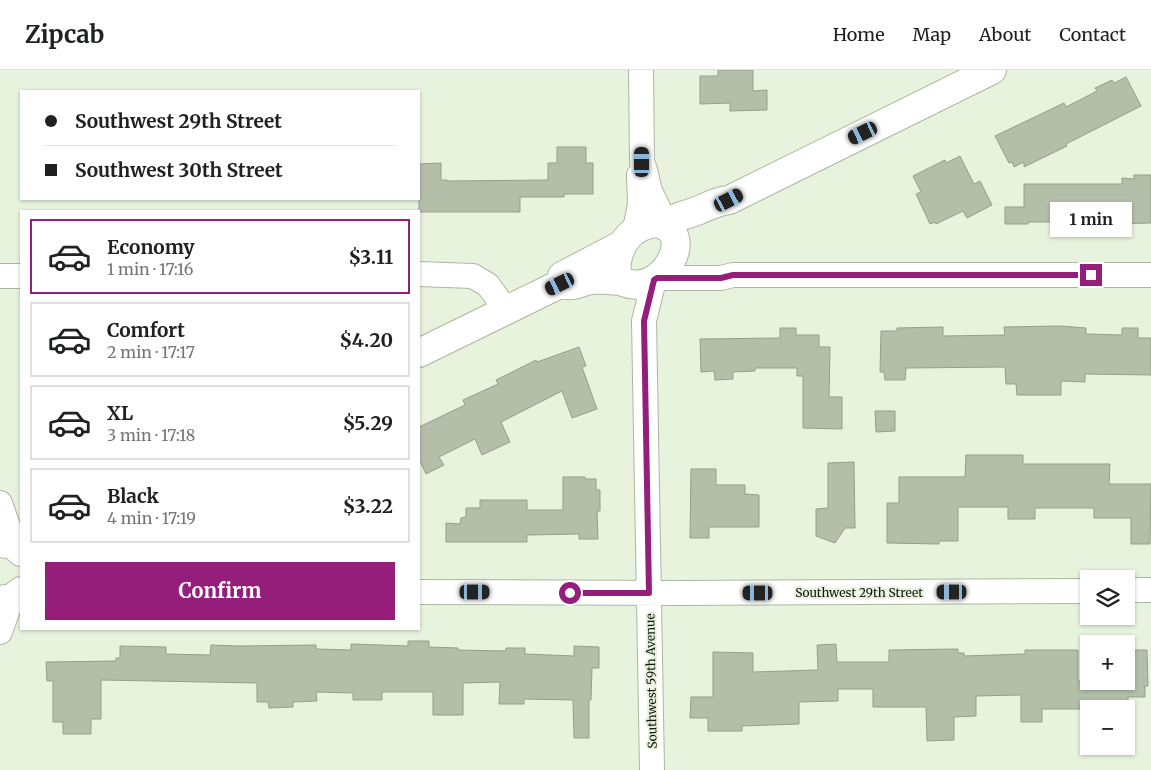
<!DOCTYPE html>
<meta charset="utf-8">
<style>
body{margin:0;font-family:Merriweather,serif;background:#f6f6f6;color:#202124;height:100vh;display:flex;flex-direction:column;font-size:19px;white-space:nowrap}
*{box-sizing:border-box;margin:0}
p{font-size:16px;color:#757577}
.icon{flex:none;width:28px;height:28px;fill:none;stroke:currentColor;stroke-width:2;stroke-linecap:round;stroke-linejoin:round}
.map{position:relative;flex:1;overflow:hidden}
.sheet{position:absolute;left:20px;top:140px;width:400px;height:420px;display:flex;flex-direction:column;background:#fff;border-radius:0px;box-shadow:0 1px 4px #0004}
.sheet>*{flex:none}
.hud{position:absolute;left:20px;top:20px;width:400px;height:110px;border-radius:0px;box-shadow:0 1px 4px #0004;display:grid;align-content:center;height:110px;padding:0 25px;background:#fff}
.controls{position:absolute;left:1080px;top:500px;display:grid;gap:10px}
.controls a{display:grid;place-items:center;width:55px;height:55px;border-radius:0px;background:#fff;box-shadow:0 1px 4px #0004;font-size:25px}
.end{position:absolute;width:22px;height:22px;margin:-11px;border:6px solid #951e7a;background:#fff;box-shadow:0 0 0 2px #fff}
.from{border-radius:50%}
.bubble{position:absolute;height:35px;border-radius:0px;background:#fff;box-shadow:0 1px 4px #0004;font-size:16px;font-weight:700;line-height:35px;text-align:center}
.car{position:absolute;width:15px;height:30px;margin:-15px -8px;border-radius:6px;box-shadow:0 0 4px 1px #0007;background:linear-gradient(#222 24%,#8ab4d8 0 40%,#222 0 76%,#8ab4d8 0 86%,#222 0)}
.hud b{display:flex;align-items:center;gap:18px;height:48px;font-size:19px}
.hud b+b{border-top:1px solid #e0e0e0}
.hud i{width:12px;height:12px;background:#202124}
ul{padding:9px 0 0;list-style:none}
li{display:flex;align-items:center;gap:15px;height:75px;margin:0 10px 8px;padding:0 15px;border:2px solid #e0e0e0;border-radius:0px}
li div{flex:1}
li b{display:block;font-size:19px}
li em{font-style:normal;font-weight:700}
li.on{border-color:#951e7a}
li>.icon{width:45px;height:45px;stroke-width:1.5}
.button{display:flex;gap:10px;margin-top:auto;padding:10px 25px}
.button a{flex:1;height:58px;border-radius:0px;background:#951e7a;color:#fff;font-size:20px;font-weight:700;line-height:58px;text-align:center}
header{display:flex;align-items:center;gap:30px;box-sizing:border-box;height:70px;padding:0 25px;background:#fff;border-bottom:1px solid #e0e0e0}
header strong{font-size:24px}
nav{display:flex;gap:28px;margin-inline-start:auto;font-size:18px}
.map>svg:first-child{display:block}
.building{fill:#b4bfaa;stroke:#959f8b}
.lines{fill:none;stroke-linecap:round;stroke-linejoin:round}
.minor-casing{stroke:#acb7a2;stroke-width:26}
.tertiary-casing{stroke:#acb7a2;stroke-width:30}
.minor{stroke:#fff;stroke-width:24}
.tertiary{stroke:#fff;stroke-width:28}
.route{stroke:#951e7a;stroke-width:6}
.labels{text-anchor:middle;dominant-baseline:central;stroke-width:4;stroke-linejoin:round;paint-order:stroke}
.street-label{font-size:12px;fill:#12160e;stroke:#e8f3dd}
</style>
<header>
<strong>Zipcab</strong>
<nav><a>Home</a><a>Map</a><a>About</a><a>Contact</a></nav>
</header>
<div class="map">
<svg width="1151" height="700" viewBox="0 0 1151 700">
<rect width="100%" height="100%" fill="#e8f3dd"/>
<!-- building -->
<path class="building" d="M718,0H753V21L767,20V40L730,41V33L700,34V6H718Z
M1126,7L1141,36L1066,74L1067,76L1024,97V92L1014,97L1012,92L1009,93L995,66L1064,33L1066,37L1097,21L1095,18L1112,10L1114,13Z
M557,77H586V93H593V124H564V127H520V142H419V94L441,93V110H447V111L548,110V93H557Z
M960,86L974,114L980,111L992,135L967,148L963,141L936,154L935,152L930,154L916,124L921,122L913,106L945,90L946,93Z
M1134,105H1151V153L1065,155V152H1028V154H1005V137H1024V114H1122V108L1134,109Z
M1060,256L1086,258V264L1122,265V258H1138V268H1151V305L1085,304V312L1061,311V325H1017L1016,314H1006L1005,297L906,298L905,310H885L884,302H880L881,261H897V258L943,257V266L1005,265L1004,257Z
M780,258H796V265H819V277H830L829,327H842V359L803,358V306H797V298H755V301L733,302V309L715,310L714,301L701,302L700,269L780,268Z
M579,277L586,296L582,297L597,339L572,348L562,321L501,352L510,372L482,385L475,369L439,387L444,395L426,404L419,389V357L465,335L463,330L498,314L496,310L536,290L537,292Z
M875,341H895V361L876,362Z
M966,385H1023V394H1110L1109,414H1151L1150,474H1131V448H1094V438H1035V449H1008V437H958V471H939V474L887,473V433H899V407H965Z
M854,392L855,458H845L835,473L816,466V439L828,438V393Z
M691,399H716V415H745V424L759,425V457H709V468H690Z
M563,407H585V409H596V420H600V441H597L598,469H579V464L527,465V472H446V453L460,454L461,448L466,447V438H480V430H527V440H563Z
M408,571H429V577L458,578V580L506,581V578H525V584L574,586V576L599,577V598H592L591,630H589V668H574L573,630L524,629V634H499L500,612L463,613V645H433V622H382V630H353V623L316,622L317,631L293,632V637L269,638L268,632H257V613L101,610V649H91V664H63V652H53V611H47L46,592L116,591V588H120V576L166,577V584L210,585L211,575L239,576L316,575V579L351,580V574L408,576Z
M836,574L837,592H889V580L958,579V583H964V586L1025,584V580H1078V611H1126L1127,580H1147L1148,616H1145V627H1128V639H1042V652H1021V625L976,626V646L954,647V670L927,671L926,637H873V619H838V631L799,632V654L742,656V661H708V648H690L691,627H713V582L753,583V602L818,600L817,575Z"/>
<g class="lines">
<!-- minor casing -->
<g class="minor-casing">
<path id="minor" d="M641,0L642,92C647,102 647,113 651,123C656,134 662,142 662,154
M635,160L640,134L639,105
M419,204L473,206L488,215L506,240
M0,206H21
M657,208H721L733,205H1151
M0,433L10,462V474
M1126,520H1151
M419,522L680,523L1089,521
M0,562L12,528
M652,700L644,251L654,210"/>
</g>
<!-- tertiary casing -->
<g class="tertiary-casing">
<path id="tertiary" d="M656,153C700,160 662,231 621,211C616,205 616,199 617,192C620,170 635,155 656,153Z
M664,155C674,147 683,146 694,142C708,137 713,132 729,130L992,0
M561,211L562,206L623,174
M419,283L560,214C573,218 579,212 592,210C602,209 611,210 621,211
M0,473L13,475L21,482
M0,530L12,528L21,521"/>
</g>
<!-- minor -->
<use href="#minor" class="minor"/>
<!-- tertiary -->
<use href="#tertiary" class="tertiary"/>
</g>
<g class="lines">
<!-- route -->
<path class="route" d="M570,523H649L644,251L654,210L657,208H721L733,205H1091"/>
</g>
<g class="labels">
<!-- street labels -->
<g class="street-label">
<text x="859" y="522">Southwest 29th Street</text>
<text transform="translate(651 611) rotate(-91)">Southwest 59th Avenue</text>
</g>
</g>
</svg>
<div class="controls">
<a><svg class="icon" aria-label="layers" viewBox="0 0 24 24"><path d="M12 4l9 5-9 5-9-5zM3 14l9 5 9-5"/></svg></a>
<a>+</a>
<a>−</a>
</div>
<i class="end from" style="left:570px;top:523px"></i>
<i class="end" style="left:1091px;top:205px"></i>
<div class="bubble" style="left:1050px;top:132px;width:82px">1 min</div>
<i class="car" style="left:863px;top:63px;rotate:244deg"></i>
<i class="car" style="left:642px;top:92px;rotate:0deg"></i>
<i class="car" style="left:729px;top:130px;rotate:63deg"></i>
<i class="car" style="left:560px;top:214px;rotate:244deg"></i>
<i class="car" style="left:475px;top:522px;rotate:90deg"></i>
<i class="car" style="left:952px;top:522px;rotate:270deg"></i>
<i class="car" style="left:758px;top:523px;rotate:270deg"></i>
<div class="hud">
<b><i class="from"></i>Southwest 29th Street</b>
<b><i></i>Southwest 30th Street</b>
</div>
<section class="sheet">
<ul>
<li class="on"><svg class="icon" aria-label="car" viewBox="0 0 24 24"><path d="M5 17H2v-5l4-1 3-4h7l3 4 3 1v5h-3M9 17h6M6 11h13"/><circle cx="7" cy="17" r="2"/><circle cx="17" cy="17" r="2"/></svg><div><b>Economy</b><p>1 min · 17:16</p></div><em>$3.11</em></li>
<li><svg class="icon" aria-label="car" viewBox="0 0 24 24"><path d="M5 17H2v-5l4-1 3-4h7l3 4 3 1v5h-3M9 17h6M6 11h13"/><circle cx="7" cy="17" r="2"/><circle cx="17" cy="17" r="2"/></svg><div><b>Comfort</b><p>2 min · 17:17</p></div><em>$4.20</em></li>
<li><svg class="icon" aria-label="car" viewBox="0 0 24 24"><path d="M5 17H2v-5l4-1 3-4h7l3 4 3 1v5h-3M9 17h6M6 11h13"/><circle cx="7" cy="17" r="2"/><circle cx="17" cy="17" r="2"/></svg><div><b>XL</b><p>3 min · 17:18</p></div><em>$5.29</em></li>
<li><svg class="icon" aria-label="car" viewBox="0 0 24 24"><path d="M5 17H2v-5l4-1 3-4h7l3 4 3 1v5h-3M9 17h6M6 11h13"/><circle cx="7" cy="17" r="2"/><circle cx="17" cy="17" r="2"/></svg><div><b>Black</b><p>4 min · 17:19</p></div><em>$3.22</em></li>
</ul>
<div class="button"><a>Confirm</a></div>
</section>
</div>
